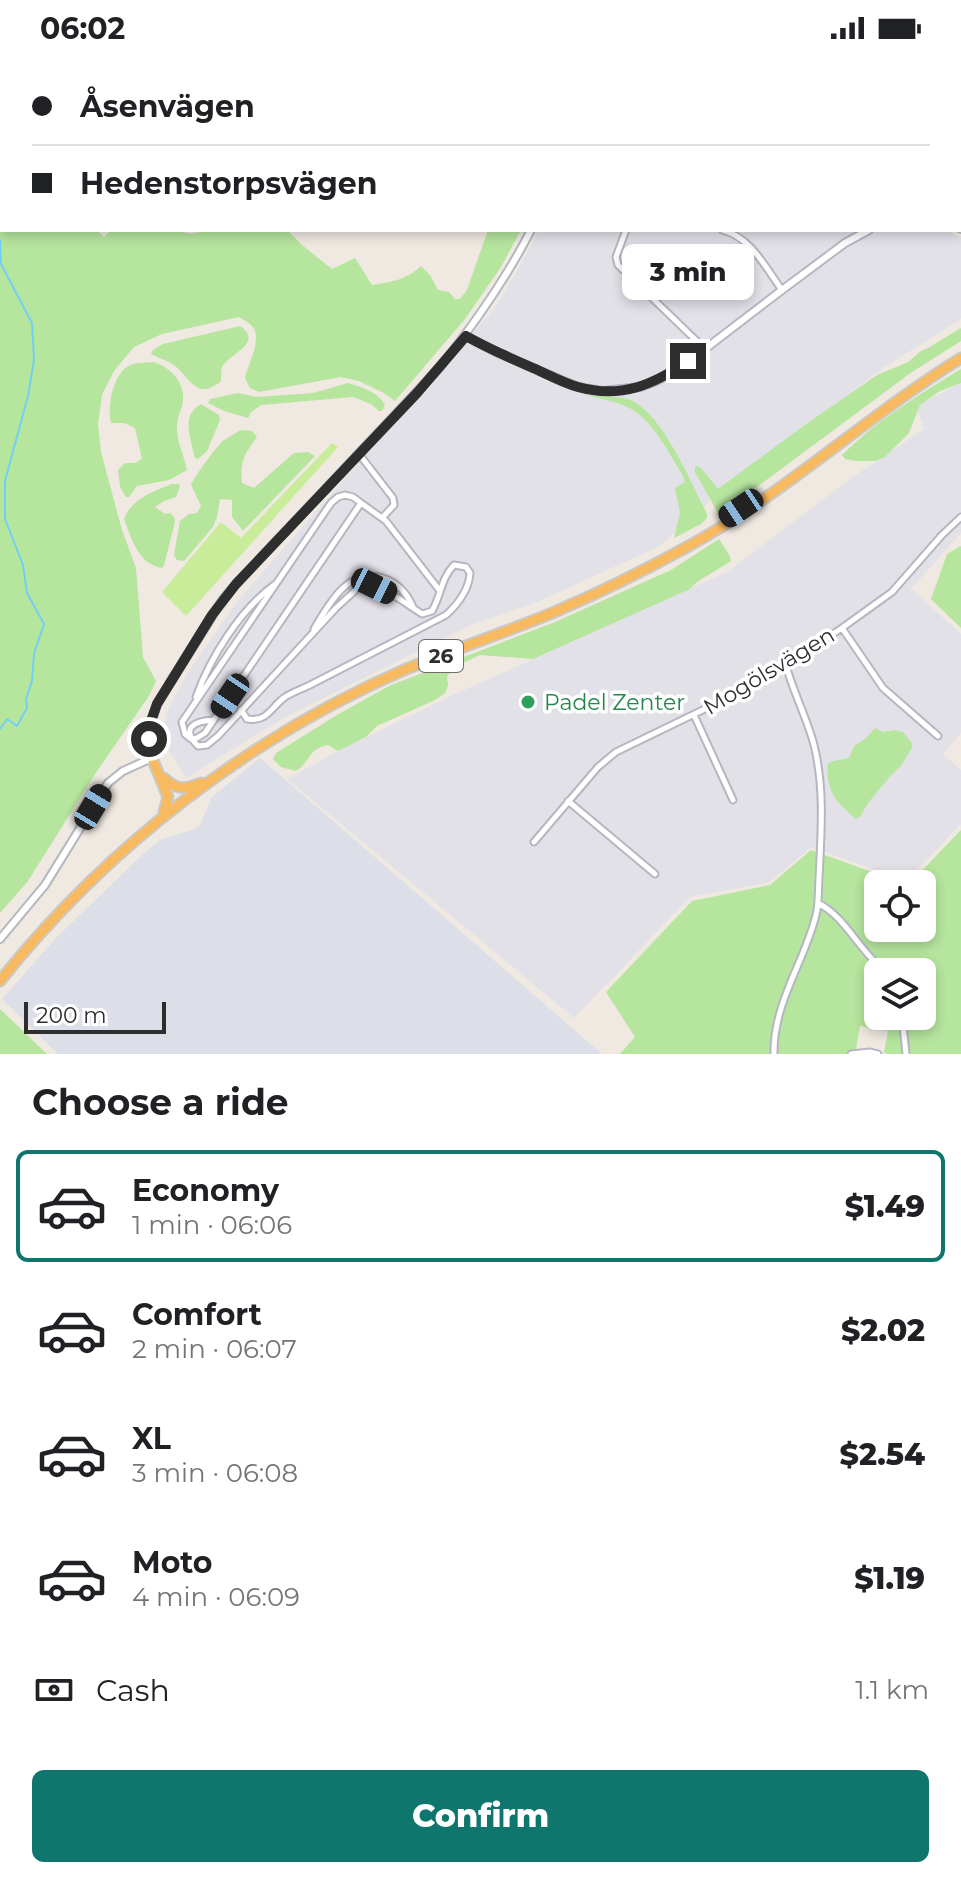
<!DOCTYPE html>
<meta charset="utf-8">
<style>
body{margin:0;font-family:Montserrat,sans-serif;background:#f6f6f6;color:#202124;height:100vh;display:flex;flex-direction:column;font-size:30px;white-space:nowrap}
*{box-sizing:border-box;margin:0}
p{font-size:26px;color:#757577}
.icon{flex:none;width:44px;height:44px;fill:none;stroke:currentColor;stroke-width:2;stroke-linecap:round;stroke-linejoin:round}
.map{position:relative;height:998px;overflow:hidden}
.details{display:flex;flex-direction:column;background:#fff;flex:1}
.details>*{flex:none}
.banner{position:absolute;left:0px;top:0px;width:962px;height:176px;box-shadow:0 4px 12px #0003;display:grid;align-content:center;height:176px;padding:0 32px;background:#fff}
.controls{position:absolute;left:864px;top:814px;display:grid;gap:16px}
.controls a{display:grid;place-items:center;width:72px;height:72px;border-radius:12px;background:#fff;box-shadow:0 4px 12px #0003;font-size:40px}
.scale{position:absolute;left:24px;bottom:20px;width:142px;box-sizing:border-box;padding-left:8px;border:4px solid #2e2e2e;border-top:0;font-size:22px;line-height:28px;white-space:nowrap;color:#2e2e2e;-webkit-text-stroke:6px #fff;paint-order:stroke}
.end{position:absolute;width:36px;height:36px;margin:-18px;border:10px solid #2e2e2e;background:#fff;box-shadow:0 0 0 4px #fff}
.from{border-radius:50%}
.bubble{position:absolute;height:56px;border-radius:12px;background:#fff;box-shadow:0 4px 12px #0003;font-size:26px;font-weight:800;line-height:56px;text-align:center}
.car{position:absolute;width:24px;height:48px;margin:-24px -12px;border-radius:10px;box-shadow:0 0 6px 2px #0007;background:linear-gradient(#222 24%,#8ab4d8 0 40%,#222 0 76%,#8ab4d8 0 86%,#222 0)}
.banner b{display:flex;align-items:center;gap:28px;height:76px;font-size:30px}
.banner b+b{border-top:2px solid #e0e0e0}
.banner i{width:20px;height:20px;background:#202124}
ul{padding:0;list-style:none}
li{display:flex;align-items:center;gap:24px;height:112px;margin:0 16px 12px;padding:0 16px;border:4px solid transparent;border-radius:12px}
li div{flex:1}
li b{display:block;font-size:30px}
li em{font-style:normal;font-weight:800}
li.active{border-color:#0f766e}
li>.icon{width:72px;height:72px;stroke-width:1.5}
h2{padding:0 32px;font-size:36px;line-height:96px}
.pay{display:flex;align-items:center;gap:20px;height:88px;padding:0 32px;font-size:30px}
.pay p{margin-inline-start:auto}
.cta{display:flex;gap:16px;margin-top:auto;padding:16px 32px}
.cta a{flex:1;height:92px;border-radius:12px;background:#0f766e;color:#fff;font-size:32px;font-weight:800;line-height:92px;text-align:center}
.status{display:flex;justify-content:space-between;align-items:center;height:56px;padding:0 40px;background:#fff;direction:ltr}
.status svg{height:22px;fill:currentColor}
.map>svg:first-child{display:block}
.industrial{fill:#e3e1e8}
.airport{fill:#dcdee8}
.green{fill:#b6e59e;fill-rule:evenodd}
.pitch{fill:#c9ec9a}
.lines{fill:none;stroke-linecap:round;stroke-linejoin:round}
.stream{stroke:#75cff0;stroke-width:2}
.minor-casing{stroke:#b4b7c1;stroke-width:9}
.tertiary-casing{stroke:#b4b7c1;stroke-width:10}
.trunk-casing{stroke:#c9c9c9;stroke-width:13}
.minor{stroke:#fff;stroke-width:5}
.tertiary{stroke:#fff;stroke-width:6}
.trunk{stroke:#f8ba60;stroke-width:9}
.route{stroke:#2e2e2e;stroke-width:10}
.leisure-dot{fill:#2e9e5b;stroke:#fff;stroke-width:3}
.labels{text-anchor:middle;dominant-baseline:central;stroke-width:7;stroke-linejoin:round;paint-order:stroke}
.shield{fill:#fff;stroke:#6d6d6d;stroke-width:2}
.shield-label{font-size:20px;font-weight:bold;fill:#2e2e2e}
.street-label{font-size:22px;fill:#2e2e2e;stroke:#fff}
.leisure-label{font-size:22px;fill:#27864d;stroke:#fff;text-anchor:start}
</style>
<div class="status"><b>06:02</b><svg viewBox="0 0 49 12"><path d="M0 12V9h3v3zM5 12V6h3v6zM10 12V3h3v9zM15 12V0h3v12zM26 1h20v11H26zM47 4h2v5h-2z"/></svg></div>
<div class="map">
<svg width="961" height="998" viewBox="0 0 961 998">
<rect width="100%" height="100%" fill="#efe9e1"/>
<!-- industrial -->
<path class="industrial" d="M539,174H949L950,176L961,181V263L883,312L713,442L660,490L537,546L471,569L285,661L186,722L161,681L168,653L187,618L235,548L493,254L516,217Z
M961,327V477L911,533L961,578V677L943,698L961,714V768L906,825L811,791L770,826L690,841L574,962L287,723L338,695L453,639L727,516L853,421L924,373L916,350Z"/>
<!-- airport -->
<path class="airport" d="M260,702L458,873L602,998H58L2,943L57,881L140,801L160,784L195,773L200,769L212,741Z"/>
<!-- green -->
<path class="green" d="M0,0H76L75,2H2V174H97L104,181L111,174H173L191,178L209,174H287L302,189L332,213L355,202L372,229C392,226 406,224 421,210L430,219L438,234L449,236L455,243H460L467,234L488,174H521L501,211L465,263L395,345L384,337L359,325L341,321L259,336L250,332L245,322C248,307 264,281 251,269C247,265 243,264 239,261L162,278L134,291L114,315L102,339L98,368L101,396L122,474L136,512L143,601L156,625L149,640L97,715L28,825L0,857Z
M240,270C265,287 228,298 222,311C221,314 221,323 221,325C196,346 190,321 174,309C167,304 158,302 151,298L153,294L163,288Z
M961,272V285L912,316L719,459L695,416V411L697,410L701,412L718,433L802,371L877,319L908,306L921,295L928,292Z
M153,306C169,310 185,326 183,344C183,352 177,360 177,369C176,385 184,399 187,414L169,424L137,430L129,441H126L120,431L118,414L125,407H135L142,403L135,372L124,367H111C107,350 113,314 133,308C139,306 147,307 153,306Z
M961,313V327L940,335L920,349L909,377L885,401L875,405H856L845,403L842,399C877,364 920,338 961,313Z
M348,327C361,331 379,336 385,349L382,355H379L371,348L353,341L261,349L251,356L248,362L224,355L208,347L210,343L238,337L257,341L313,337Z
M583,338C596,340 623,340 633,345C663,360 692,428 707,458V462L701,468L674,482L680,457L675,432L685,426L682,418C666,393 651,358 620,348C608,344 596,342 583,338Z
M201,348L219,359L220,364L207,395L198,403L195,402C191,383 180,359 201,348Z
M241,374L252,375L257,381C244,399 240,404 242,427L254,432L294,397L308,396L315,400L243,475L232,461V444L220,443L217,461L213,471L184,505L177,504L174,499L180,465L189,458L197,457L201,450L191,429C195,420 215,392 223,385C228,381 235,378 241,374Z
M172,428H178L180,430L176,441L164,445L155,451L165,458L170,457L174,461L175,466L164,509L162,512C138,508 132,483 124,463C131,443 154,435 172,428Z
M719,483L730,500L731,505L697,526L690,533L533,603L480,599L454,611L447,621L448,629L445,637L435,644L377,670L366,681L338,695L328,689C307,693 311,706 296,715L281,711L273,703L276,697L337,659L389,630L555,566L671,514Z
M961,490V572L931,543L947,498Z
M875,672L883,676L896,674L903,676L912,687V692L901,710L892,718L868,747L860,761L856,763C837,747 825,735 828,708L833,705L849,702L854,690L865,683Z
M961,774V998H887L884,996L888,975L860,970L855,998H620L635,981L606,936L692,845L770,829L811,794L905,828H878V872H922V828H909ZM878,916H922V960H878Z
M0,953L47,998H0Z"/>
<!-- pitch -->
<path class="pitch" d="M332,387L338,391L186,560L162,536L221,466L241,482Z"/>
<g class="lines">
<!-- stream -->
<path class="stream" d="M18,2L19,0
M0,160L2,158
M0,184L1,208L32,267L34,304L28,340L5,425V463L23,509L27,537L44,568L34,598L32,625L26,643L27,652L17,670L7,663L0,673"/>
<!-- minor casing -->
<g class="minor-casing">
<path id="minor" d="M413,0L427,2
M778,0L780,2
M219,2L220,0
M725,2L727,0
M626,174L616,201L618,209L705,293
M722,174C751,181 765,211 782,234
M359,398L393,442L394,449L382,462
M345,439L353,441L361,447L205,677L197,682L191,683L185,678L182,666L331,447L338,441Z
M361,447L386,465L440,535
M842,572L883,632L938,680
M314,573C329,548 348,511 383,522C398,527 407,537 413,551
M196,641C210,602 240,554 274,529
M694,659L733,744
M214,664C194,665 180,672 198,690L207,689L218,680L336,552L358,532L374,530L398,542L422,558L432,555C441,540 441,522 454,509L466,511L470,517C469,534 458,548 446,559L310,629C302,633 293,636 285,641C270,652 268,666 247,663L241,654
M568,745L655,818
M534,786L598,711L616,696L715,648L786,609L842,572L892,536L942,479L961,461
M818,847C837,857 848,874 861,890C868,899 876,907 883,916
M902,960L906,998
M774,998C773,947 805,905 816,859C819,847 818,835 819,823C821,778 825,733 814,689C807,662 793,636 786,609
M851,998L870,996L878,998"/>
</g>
<!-- tertiary casing -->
<g class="tertiary-casing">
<path id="tertiary" d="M605,2L606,0
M960,172L961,173
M466,280L498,297L578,331L602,335L640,331L656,325L671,317L705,293L782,234L845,187L869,174
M0,883L45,829L108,727L123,715L152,702L149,675L157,648L223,543L236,528L441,310C475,267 506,223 531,174"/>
</g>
<!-- trunk casing -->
<g class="trunk-casing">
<path id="trunk" d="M152,702L168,741L164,756
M164,722C177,735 186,733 201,727
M0,925C106,792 248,682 404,614C455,593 507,576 557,555C601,536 645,514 687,491C784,438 867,360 961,302"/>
</g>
<!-- minor -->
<use href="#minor" class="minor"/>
<!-- tertiary -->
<use href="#tertiary" class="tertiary"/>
<!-- trunk -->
<use href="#trunk" class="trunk"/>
</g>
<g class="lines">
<!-- route -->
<path class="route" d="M149,683L151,665L157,648L212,559L236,528L417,337L466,280C487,292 510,302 533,312C547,318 563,327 578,331C621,343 653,329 688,305"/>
</g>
<!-- markers -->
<circle class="leisure-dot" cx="528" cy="646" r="8"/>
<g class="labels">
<!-- shield labels -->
<rect class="shield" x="419" y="584" width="44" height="32" rx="6"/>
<g class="shield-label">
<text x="441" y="600">26</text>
</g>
<!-- street labels -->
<g class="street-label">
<text transform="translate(769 615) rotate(-31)">Mogölsvägen</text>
</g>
<!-- leisure labels -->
<g class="leisure-label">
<text x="544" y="646">Padel Zenter</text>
</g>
</g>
</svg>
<div class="controls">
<a><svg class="icon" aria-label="locate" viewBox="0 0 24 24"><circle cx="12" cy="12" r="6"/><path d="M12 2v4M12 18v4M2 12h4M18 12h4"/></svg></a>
<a><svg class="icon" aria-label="layers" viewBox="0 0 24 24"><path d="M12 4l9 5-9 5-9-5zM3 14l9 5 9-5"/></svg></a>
</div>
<div class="scale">200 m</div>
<i class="end from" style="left:149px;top:683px"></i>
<i class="end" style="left:688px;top:305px"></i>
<div class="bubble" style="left:622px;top:188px;width:132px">3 min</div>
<i class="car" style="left:741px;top:452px;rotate:236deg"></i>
<i class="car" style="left:374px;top:530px;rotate:116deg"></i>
<i class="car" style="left:230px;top:640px;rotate:214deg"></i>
<i class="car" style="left:93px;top:751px;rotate:31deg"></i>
<div class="banner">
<b><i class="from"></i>Åsenvägen</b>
<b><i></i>Hedenstorpsvägen</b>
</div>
</div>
<section class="details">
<h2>Choose a ride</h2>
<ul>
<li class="active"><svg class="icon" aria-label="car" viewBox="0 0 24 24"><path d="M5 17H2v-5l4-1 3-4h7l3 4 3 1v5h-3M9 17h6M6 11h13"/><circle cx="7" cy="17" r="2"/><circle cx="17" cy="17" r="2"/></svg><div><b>Economy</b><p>1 min · 06:06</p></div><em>$1.49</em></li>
<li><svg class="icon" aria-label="car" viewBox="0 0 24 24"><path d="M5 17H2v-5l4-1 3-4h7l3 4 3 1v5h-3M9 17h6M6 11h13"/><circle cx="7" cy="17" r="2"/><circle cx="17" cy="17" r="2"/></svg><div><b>Comfort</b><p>2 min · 06:07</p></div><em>$2.02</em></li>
<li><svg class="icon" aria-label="car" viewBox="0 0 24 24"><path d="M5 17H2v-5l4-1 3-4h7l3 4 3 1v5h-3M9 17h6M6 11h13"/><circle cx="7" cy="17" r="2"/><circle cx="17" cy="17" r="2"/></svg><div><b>XL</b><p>3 min · 06:08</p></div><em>$2.54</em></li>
<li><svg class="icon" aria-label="car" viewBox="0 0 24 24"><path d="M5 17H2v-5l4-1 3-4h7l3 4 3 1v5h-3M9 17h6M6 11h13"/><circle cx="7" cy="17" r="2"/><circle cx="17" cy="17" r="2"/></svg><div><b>Moto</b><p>4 min · 06:09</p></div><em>$1.19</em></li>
</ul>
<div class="pay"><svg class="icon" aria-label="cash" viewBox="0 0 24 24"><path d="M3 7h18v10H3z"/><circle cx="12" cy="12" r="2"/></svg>Cash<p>1.1 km</p></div>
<div class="cta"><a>Confirm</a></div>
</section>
